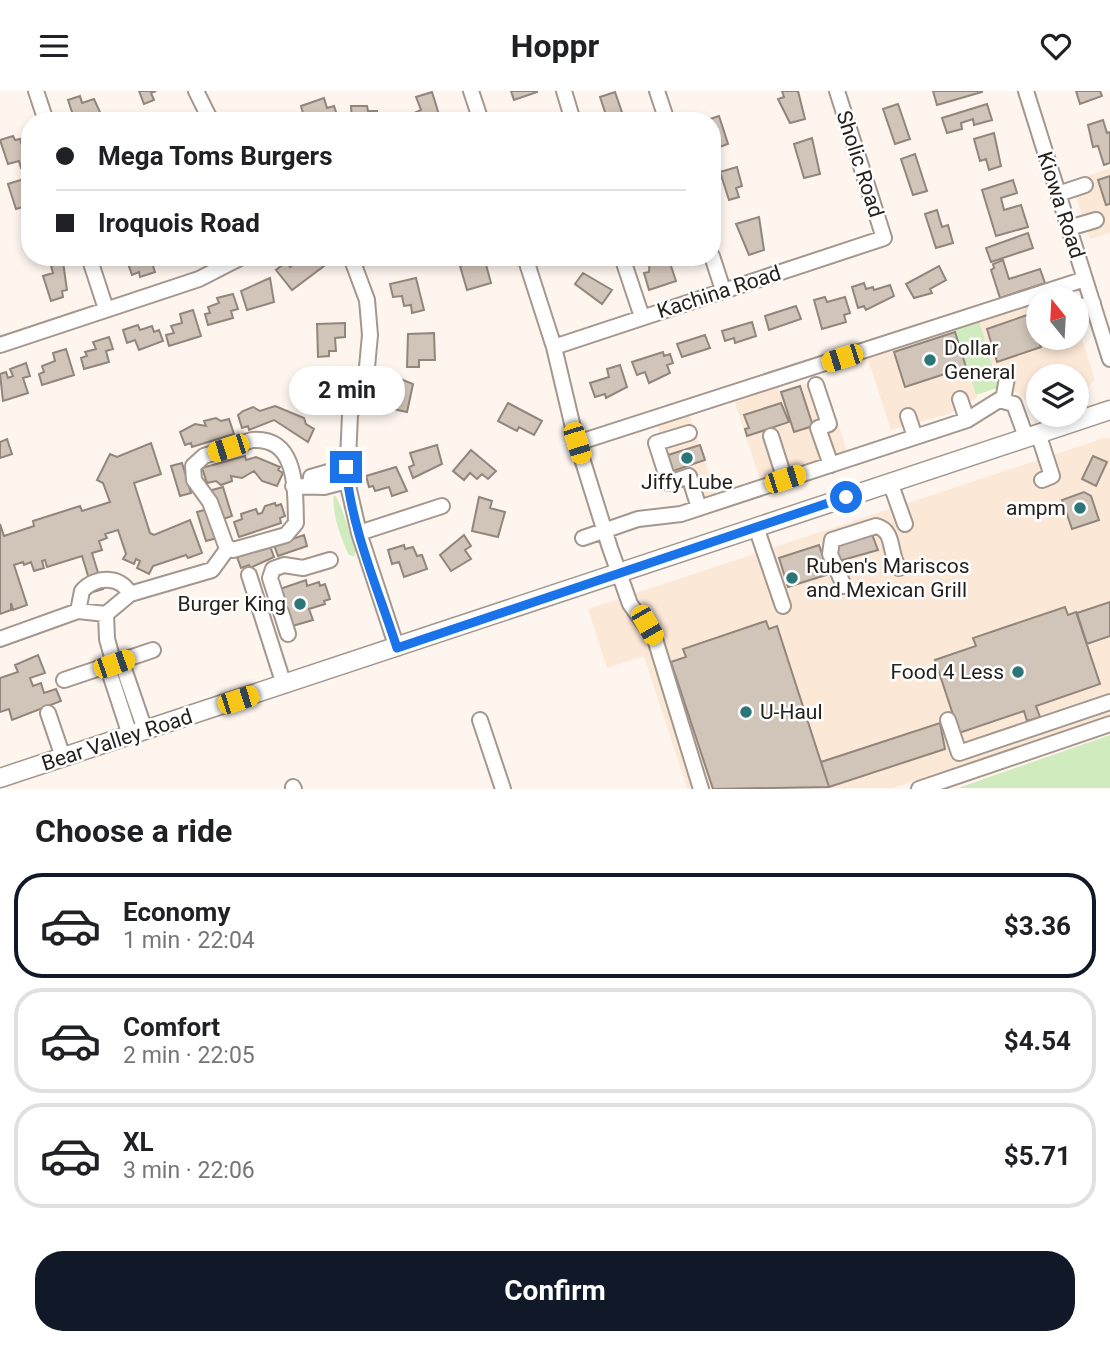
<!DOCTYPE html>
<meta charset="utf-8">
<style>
body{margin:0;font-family:Roboto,sans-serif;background:#f6f6f6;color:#202124;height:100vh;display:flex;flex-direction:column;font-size:26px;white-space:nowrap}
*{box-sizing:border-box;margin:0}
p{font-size:23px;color:#757577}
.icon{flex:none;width:38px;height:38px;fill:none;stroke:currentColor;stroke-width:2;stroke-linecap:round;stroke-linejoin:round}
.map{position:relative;height:698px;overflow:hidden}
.side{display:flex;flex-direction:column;background:#fff;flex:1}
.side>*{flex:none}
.hud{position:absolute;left:21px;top:21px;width:700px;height:154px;border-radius:28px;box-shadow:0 4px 10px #0003;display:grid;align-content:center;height:154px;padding:0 35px;background:#fff}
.needle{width:46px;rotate:342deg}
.fabs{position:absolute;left:1026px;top:196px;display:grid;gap:14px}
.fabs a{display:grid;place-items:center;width:63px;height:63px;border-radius:50%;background:#fff;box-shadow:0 4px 10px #0003;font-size:35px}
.end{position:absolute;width:32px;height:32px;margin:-16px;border:9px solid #1a73e8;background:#fff;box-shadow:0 0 0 4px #fff}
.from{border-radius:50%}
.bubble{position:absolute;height:49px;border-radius:24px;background:#fff;box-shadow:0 4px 10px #0003;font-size:23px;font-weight:700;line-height:49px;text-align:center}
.car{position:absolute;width:21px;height:42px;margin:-21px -10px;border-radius:9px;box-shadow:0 0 5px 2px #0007;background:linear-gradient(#f5c518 24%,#345 0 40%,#f5c518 0 76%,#345 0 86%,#f5c518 0)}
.hud b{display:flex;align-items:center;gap:24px;height:66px;font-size:26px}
.hud b+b{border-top:2px solid #e0e0e0}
.hud i{width:18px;height:18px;background:#202124}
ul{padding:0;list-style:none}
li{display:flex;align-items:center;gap:21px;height:105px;margin:0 14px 10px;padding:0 21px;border:4px solid #e0e0e0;border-radius:28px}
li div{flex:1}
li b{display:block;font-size:26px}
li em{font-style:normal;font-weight:700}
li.on{border-color:#111827}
li>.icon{width:63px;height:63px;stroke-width:1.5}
h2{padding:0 35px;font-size:32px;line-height:84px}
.cta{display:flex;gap:14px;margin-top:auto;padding:14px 35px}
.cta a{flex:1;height:80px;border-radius:28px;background:#111827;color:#fff;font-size:28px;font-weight:700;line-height:80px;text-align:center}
header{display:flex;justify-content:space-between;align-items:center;height:91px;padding:0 35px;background:#fff;font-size:32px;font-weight:700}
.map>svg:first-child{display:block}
.built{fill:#fce8d7}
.green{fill:#d0ebbe}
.building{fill:#d1c4b9;stroke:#92867c;stroke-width:2}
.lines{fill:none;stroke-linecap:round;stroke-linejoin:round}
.minor-casing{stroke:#a4978d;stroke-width:18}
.major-casing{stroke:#a4978d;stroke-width:21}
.minor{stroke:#fff;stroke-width:14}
.major{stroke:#fff;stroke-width:18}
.route{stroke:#1a73e8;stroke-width:9}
.poi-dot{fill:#2d7678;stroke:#fff;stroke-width:2.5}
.labels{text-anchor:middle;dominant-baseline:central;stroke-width:5;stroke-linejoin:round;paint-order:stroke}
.street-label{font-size:21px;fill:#26211d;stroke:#fff}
.poi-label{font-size:21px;fill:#26211d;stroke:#fff;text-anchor:start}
</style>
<header><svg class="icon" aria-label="menu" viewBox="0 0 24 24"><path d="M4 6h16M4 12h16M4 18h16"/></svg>Hoppr<svg class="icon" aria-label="heart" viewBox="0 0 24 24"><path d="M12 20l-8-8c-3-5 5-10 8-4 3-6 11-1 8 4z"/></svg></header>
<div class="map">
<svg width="1110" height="698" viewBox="0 0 1110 698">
<rect width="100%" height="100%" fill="#fdf5ee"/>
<!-- built -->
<path class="built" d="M1110,77V142L1090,148L1071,91Z
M1038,209V247H1076V231L1095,288L1082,305L1076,307V285H1038V318L1014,300L1013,303L997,300L998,294L979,229Z
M954,237L977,307L949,323L891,339L867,266Z
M823,287L847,360L760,389L734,308L778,294L780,301Z
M689,323L716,403L690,412L684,395L672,398L658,333Z
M1104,347H1110V624L893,697H687L644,565L607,577L588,518Z"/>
<!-- green -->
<path class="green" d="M979,229L998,294L997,297L976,304L954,237Z
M334,404C341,409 351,448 356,460L354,466L348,463C341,446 331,421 334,404Z
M1110,644V697H958Z"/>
<!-- building -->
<path class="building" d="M139,0H156L151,2L154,9L144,13Z
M511,0H537V1L514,9Z
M782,0H798L805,28L790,32L778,8L784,6Z
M933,0H982V1L937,14Z
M1076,0H1100L1102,5L1080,13Z
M432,1L441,30H417L414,22L421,19L416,6Z
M615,1L625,30H608L600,6Z
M80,5L82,12L94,8L104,30H81L78,22L73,24L68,9Z
M324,7L327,17L334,15L338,27L305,30L301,15Z
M898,13L910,48L895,53L883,18Z
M987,13L992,29L974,34L973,28L961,32L962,38L947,42L942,27Z
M351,15H367L368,20H377L378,30H352Z
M719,25L728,53L717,57L712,48V30H704Z
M1103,29L1107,42L1110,41V72L1104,74L1098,55L1093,56L1088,34Z
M994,42L1001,75L989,79L986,68L980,70L974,48Z
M13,45L15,49L20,48L24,61L29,59L30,74L21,77L19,70L8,73L0,49Z
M812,47L820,83L804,87L794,53Z
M915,63L927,100L913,104L901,68Z
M737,76L742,95L736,97L739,106L729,109L720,81Z
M1110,85V113L1106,114L1098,89Z
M30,86V114L16,118L8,93Z
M1013,89L1017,102L1001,107L1004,119L1021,114L1028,136L996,145L982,99Z
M937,119L942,136L948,134L953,152L936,157L925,123Z
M759,126L764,159L749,164L736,133Z
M1028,142L1033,157L991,171L986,157Z
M117,166H150L155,181L140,186L139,181L132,184L127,170L119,172Z
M324,166L328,172L292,199L276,179L286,171L290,176L294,173L290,166Z
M467,166H484L491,192L467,199L460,175L469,172Z
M650,166H668L676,190L649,199L644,182L649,181Z
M1003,169L1009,188L1040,178L1045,192L1000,207L991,179L994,177L993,173Z
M63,171L67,199L62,200L63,206L51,210L43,185L53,182L51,175Z
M939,175L946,189L930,198L932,202L914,207L906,193Z
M583,182L612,199L602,213L575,193Z
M270,187L274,211L247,219L241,200Z
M416,187L424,219L412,222L411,214L404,215L402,205L393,206L390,193Z
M864,192L866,198L873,196L874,199L890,194L894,205L866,219L864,215L858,217L852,196Z
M233,203L238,218L231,220L233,227L208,234L205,223L210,222L208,216L219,212L217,207Z
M825,206L827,211L845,206L850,222L844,224L846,231L822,238L814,209Z
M796,215L801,228L769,239L765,225Z
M193,219L201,245L169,255L166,244L174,242L171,235L182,232L180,223Z
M1030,223L1041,256L997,271L987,238Z
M752,231L756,245L735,252L734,247L725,250L722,240Z
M345,232V246L335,247L336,260H329V265L318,266L317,233Z
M138,234L140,239L152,235L154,241L159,239L163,250L139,259L135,249L127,252L123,239Z
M955,241L966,276L905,296L894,261Z
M434,242L435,269H419V276H407L408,243Z
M705,244L710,257L682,266L677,253Z
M109,246L113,258L106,260L109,271L84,278L81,267L87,265L85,261L96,258L93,251Z
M66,258L74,284L42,294L39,283L44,281L42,275L55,270L53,262Z
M663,261L664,265L670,263L673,272L667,274L670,282L649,292L645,281L637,284L632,271Z
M26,272L30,285L23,287L28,302L3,310L0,283L6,281L8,287L13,285L10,278Z
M620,274L627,296L606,307L605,303L595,306L590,292L609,286L607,278Z
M391,284L413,293L407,321L388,317Z
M800,295L813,335L794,341L781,301Z
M508,312L542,330L534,344L519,336L517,340L498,330Z
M781,312L789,331L747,345L745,338L749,337L744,324Z
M275,315L304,327L306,333L314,338L308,351L274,329L249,339L248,335L242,337L238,324L243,320L253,316L260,320Z
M216,327L221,330L229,328L234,343L192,356L191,352L185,354L180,341L195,333L206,335L204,330Z
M7,348L12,363L0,367V351Z
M151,352L161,383L134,392L150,442L154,444L190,429L202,462L188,467L186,464L153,475L149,483L137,477L140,470L136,468L134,473L123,468L126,463L118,439L105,443L107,447L99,450L102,459L92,462L103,498L93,501L82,465L47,476L45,469L42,470L44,477L34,480L31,471L24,474L23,471L14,474L27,514L13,519L11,512V519L0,523V433L4,445L34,435L33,430L80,415L82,420L110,411L103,392L97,389L110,363L117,366Z
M437,354L442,373L413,387L409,376L414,374L410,362Z
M700,354L705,369L673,380L668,364Z
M471,359L496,380L488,388L482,383L477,388L470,382L464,389L453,380Z
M245,365L246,369L256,366L280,376L278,379L283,382L277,395L262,390L254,380L242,387L231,385L232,390L221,394L216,390L207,392L202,377Z
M1093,365L1107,371L1096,395L1082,388Z
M182,372L191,402L180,405L171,375Z
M396,376L407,400L392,405L389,396L375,400L373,395L369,396L366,385Z
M223,396L232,425L221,429L212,399Z
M1084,401L1091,405L1099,429L1072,438L1062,409Z
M479,406L492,410L490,417L505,421L498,446L472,440Z
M275,412L276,415L281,413L285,425L280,427L281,432L239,446L234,431L242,428L241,423L256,418L258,423L262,422L265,415Z
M208,418L217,447L206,450L197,421Z
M870,438L878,459L839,470L834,452Z
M304,444L307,455L278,465L274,454Z
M464,444L471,455L465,459L471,468L451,480L440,464Z
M404,454L405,458L413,456L417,465L422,464L427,478L404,486L399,471L392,473L388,459Z
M819,454L829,483L788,496L779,467Z
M270,455L274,466L250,477L249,474L241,477L237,466Z
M306,489L307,495L319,491L320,495L325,493L330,508L324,510L325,513L309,518L313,529L289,536L277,499Z
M1110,511V545L1087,553L1077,522Z
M1065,516L1068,524L1076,521L1100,593L1036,615L1040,626L1027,630L1024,620L959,642L935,569L976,555L973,547Z
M766,530L769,538L777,535L829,696L713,698L671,571L686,566L683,558Z
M38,564L45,582L30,587L33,595L41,592L44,602L56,598L61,610L12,629L9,618L0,621V587L18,581L15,574Z
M940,632L945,658L829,696L821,671Z"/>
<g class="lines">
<!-- minor casing -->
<g class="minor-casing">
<path id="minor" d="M36,0L46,30
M196,0L211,30
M471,0L481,30
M564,0L573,30
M657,0L667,30
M1026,0L1110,268
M1058,103L1085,94
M1069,137L1096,129
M712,165L723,199
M89,166L106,218
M351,166L367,209L370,244L367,276L350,324L347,390L359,442L397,557
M525,166L554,256L575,345L610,457L630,513L655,548L701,698
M622,166L642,226
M1076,217L1093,212
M0,254L199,188L242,166
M554,256L884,147L837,0
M816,294L829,333L818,337L831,374
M960,308L967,329
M1003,309L1007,287
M908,325L915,346
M689,342L656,352L669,392L689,385L699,417
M1038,342L1052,385L1042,389
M771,345L785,389
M252,349C298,346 295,398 296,432L286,444L233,459L226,455L210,411L194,389L193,375L204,365Z
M577,352L1085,188
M890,391L905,433
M310,393L311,386L346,376
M293,395L324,396L347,390
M756,436L783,515
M359,442L442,415
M583,447L638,428L681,423L967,329L999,309L1014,313L1026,346
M249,484L284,594
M844,495L830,463L832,449L876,435C896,440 888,462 899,477
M278,512L270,487L273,478L284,474L303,477L330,469
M78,520L82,500C95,485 121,484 130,503
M281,521L288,543
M106,523L107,548L114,573L110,583L130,644
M0,548L78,520L106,523L130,503L212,479L228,457
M114,573L124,578L145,639
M64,589L153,559
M48,622L63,666
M480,629L503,698
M948,629L959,662L1110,611
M293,696L294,698
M919,698L1110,633"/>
</g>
<!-- major casing -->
<g class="major-casing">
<path id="major" d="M0,687L1110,319"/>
</g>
<!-- minor -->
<use href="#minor" class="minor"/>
<!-- major -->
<use href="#major" class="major"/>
</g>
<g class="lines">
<!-- route -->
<path class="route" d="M346,376C351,437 378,498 397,557L846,406"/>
</g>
<!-- markers -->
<g class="poi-dot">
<circle cx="930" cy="269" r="7"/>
<circle cx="687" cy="367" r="7"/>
<circle cx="1080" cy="417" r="7"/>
<circle cx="792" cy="487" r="7"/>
<circle cx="300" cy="513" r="7"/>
<circle cx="1018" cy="581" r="7"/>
<circle cx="746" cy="621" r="7"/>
</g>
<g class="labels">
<!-- street labels -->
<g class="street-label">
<text transform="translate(860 73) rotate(72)">Sholic Road</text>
<text transform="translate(1061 114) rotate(72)">Kiowa Road</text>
<text transform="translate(719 201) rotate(-18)">Kachina Road</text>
<text transform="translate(117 649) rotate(-18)">Bear Valley Road</text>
</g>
<!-- poi labels -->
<g class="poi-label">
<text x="944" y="257">Dollar<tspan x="944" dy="24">General</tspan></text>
<text x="687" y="391" text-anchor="middle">Jiffy Lube</text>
<text x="1066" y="417" text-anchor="end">ampm</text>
<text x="806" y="475">Ruben's Mariscos<tspan x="806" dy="24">and Mexican Grill</tspan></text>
<text x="286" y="513" text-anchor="end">Burger King</text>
<text x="1004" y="581" text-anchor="end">Food 4 Less</text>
<text x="760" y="621">U-Haul</text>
</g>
</g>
</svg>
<div class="fabs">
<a><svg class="needle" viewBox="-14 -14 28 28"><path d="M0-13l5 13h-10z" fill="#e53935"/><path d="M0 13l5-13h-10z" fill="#757577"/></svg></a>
<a><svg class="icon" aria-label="layers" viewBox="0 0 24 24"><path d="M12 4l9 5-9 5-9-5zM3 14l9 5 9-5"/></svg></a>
</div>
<i class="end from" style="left:846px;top:406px"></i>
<i class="end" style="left:346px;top:376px"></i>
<div class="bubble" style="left:289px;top:275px;width:116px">2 min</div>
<i class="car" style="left:842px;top:267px;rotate:252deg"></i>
<i class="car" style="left:577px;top:352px;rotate:163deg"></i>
<i class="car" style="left:228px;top:357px;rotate:252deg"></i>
<i class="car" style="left:785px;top:388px;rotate:72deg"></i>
<i class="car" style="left:647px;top:534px;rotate:150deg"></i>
<i class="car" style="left:114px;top:573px;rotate:71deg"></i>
<i class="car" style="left:238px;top:609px;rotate:72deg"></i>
<div class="hud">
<b><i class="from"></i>Mega Toms Burgers</b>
<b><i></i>Iroquois Road</b>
</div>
</div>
<section class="side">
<h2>Choose a ride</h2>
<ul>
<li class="on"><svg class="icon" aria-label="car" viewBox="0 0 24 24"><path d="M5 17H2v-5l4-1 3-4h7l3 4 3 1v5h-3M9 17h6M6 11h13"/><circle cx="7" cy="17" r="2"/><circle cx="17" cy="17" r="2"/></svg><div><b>Economy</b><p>1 min · 22:04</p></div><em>$3.36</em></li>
<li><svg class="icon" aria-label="car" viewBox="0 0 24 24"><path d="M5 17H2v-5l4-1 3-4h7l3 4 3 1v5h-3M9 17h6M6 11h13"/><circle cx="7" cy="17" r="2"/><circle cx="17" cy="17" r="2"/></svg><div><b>Comfort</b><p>2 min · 22:05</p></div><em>$4.54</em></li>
<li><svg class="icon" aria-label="car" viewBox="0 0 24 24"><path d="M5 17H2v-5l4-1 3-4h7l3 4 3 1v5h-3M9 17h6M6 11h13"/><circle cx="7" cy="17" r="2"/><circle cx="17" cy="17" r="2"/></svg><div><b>XL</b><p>3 min · 22:06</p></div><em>$5.71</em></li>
</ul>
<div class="cta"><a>Confirm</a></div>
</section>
